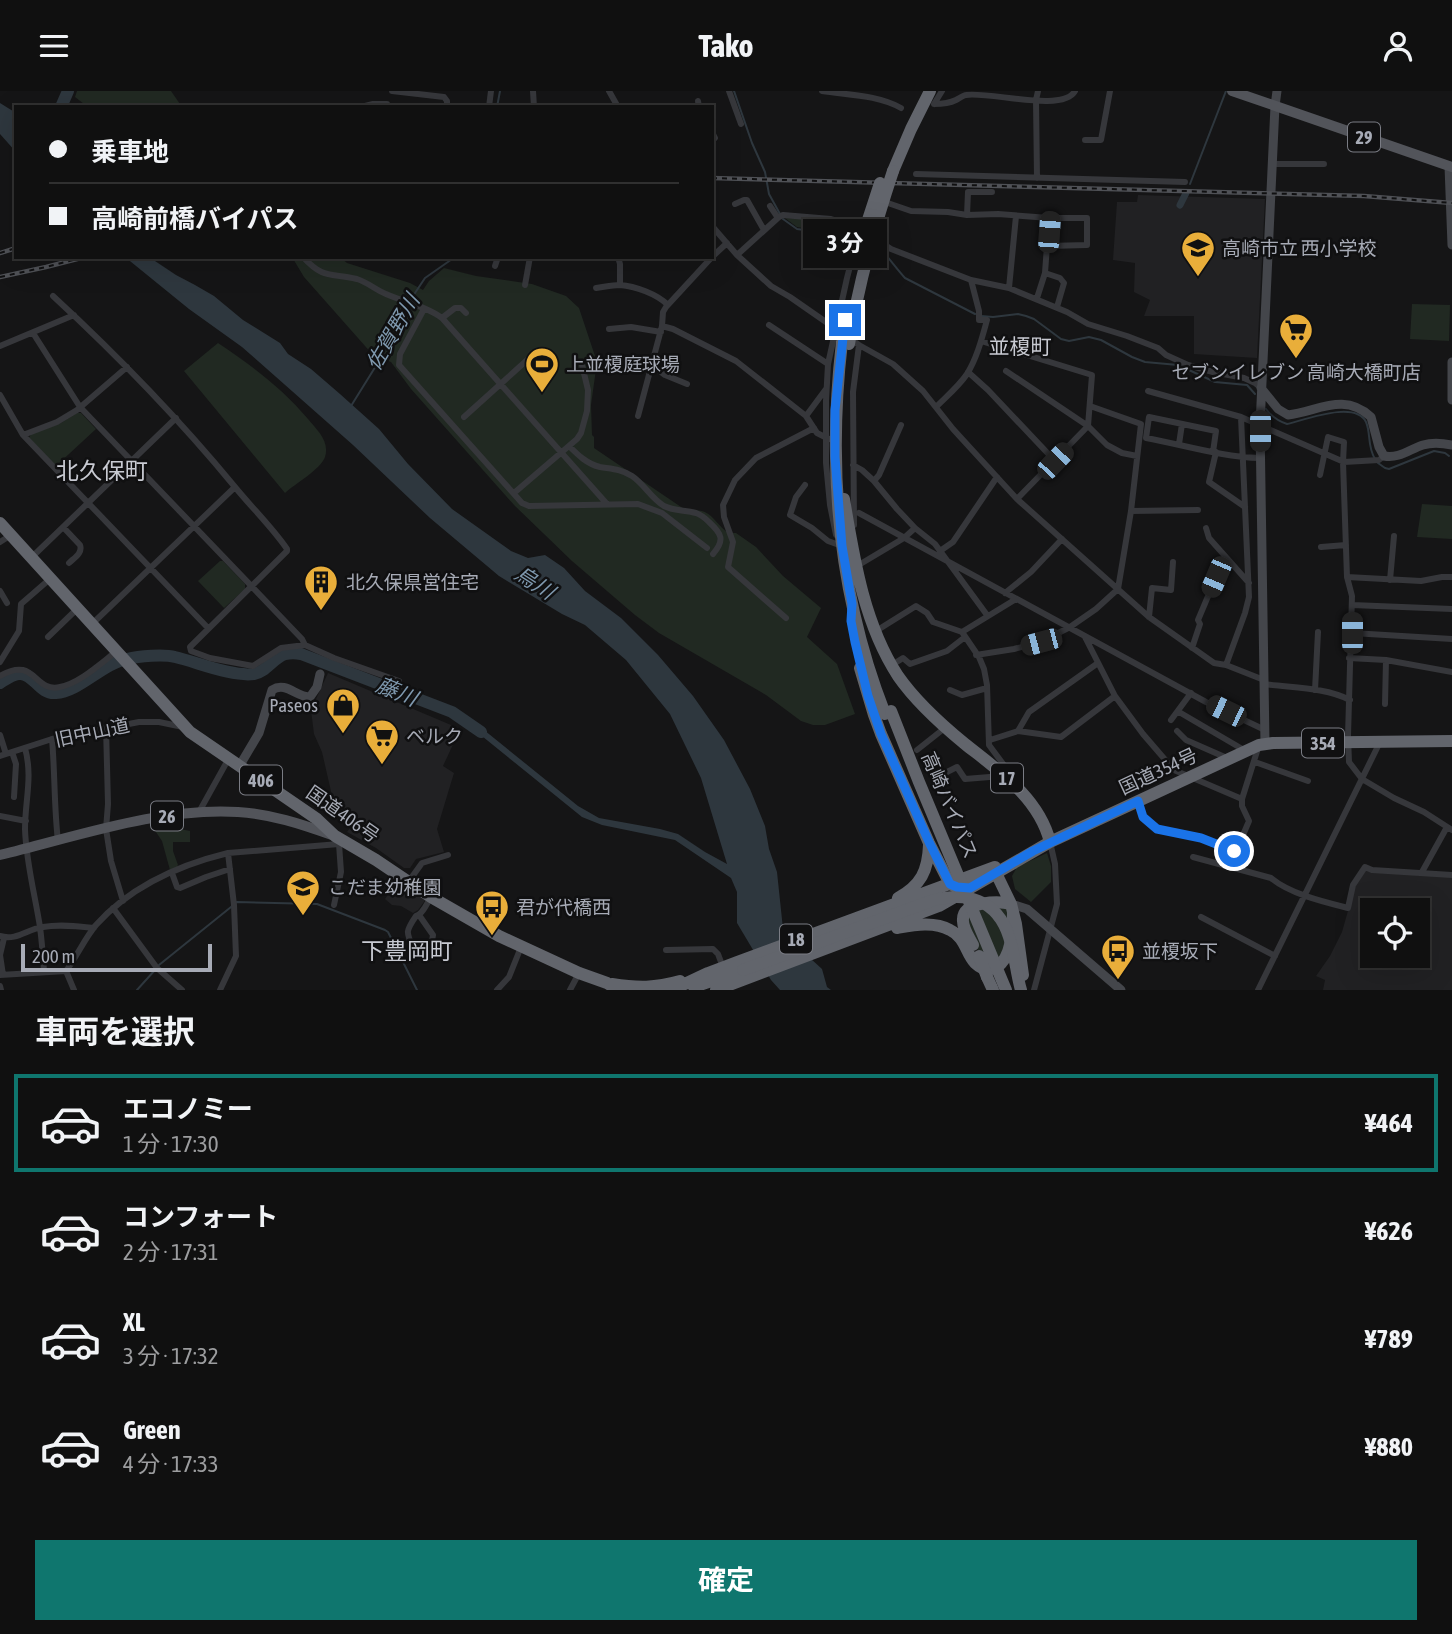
<!DOCTYPE html>
<html lang="ja">
<meta charset="utf-8">
<style>
body{margin:0;font-family:"Asap Condensed","Noto Sans JP",sans-serif;background:#191919;color:#f1f3f6;height:100vh;display:flex;flex-direction:column;font-size:26px;white-space:nowrap}
*{box-sizing:border-box;margin:0}
p{font-size:23px;color:#9c9d9f}
.icon{flex:none;width:38px;height:38px;fill:none;stroke:currentColor;stroke-width:2;stroke-linecap:round;stroke-linejoin:round}
.map{position:relative;height:899px;overflow:hidden}
.panel{display:flex;flex-direction:column;background:#101010;flex:1}
.panel>*{flex:none}
.banner{position:absolute;left:14px;top:14px;width:700px;height:154px;border-radius:0px;box-shadow:0 7px 28px #0002,0 0 0 2px #303030;display:grid;align-content:center;height:154px;padding:0 35px;background:#101010}
.tools{position:absolute;left:1360px;top:807px;display:grid;gap:14px}
.tools a{display:grid;place-items:center;width:70px;height:70px;border-radius:0px;background:#101010;box-shadow:0 7px 28px #0002,0 0 0 2px #303030;font-size:35px}
.scale{position:absolute;left:21px;bottom:18px;width:191px;box-sizing:border-box;padding-left:7px;border:4px solid #a7abb6;border-top:0;font-size:19px;line-height:24px;white-space:nowrap;color:#a7abb6;-webkit-text-stroke:5px #101011;paint-order:stroke}
.end{position:absolute;width:32px;height:32px;margin:-16px;border:9px solid #1a73e8;background:#fff;box-shadow:0 0 0 4px #fff}
.from{border-radius:50%}
.bubble{position:absolute;height:49px;border-radius:0px;background:#101010;box-shadow:0 7px 28px #0002,0 0 0 2px #303030;font-size:23px;font-weight:700;line-height:49px;text-align:center}
.car{position:absolute;width:21px;height:42px;margin:-21px -10px;border-radius:9px;box-shadow:0 0 5px 2px #0007;background:linear-gradient(#222 24%,#8ab4d8 0 40%,#222 0 76%,#8ab4d8 0 86%,#222 0)}
.banner b{display:flex;align-items:center;gap:24px;height:66px;font-size:26px}
.banner b+b{border-top:2px solid #303030}
.banner i{width:18px;height:18px;background:#f1f3f6}
ul{padding:0;list-style:none}
li{display:flex;align-items:center;gap:21px;height:98px;margin:0 14px 10px;padding:0 21px;border:4px solid transparent;border-radius:0px}
li div{flex:1}
li b{display:block;font-size:26px}
li em{font-style:normal;font-weight:700}
li.current{border-color:#0f766e}
li>.icon{width:63px;height:63px;stroke-width:1.5}
h2{padding:0 35px;font-size:32px;line-height:84px}
.primary-button{display:flex;gap:14px;margin-top:auto;padding:14px 35px}
.primary-button a{flex:1;height:80px;border-radius:0px;background:#0f766e;color:#fff;font-size:28px;font-weight:700;line-height:80px;text-align:center}
header{display:flex;justify-content:space-between;align-items:center;height:91px;padding:0 35px;background:#101010;font-size:32px;font-weight:700}
.map>svg:first-child{display:block}
.built{fill:#212123;fill-rule:evenodd}
.green{fill:#212922}
.water{fill:#2e373e}
.lines{fill:none;stroke-linecap:round;stroke-linejoin:round}
.stream{stroke:#2e373e;stroke-width:2}
.canal{stroke:#2e373e;stroke-width:7}
.river{stroke:#2e373e;stroke-width:12}
.street{stroke:#36373b;stroke-width:6}
.secondary{stroke:#44464b;stroke-width:9}
.primary{stroke:#52545a;stroke-width:10}
.highway{stroke:#62656c;stroke-width:12}
.rail-casing{stroke:#4f5156;stroke-width:4.5}
.rail{stroke:#101011;stroke-width:2;stroke-dasharray:5;stroke-linecap:butt}
.highway-bridge{stroke:#62656c;stroke-width:12}
.route{stroke:#1a73e8;stroke-width:9}
.labels{text-anchor:middle;dominant-baseline:central;stroke-width:5;stroke-linejoin:round;paint-order:stroke}
.shield{fill:#101011;stroke:#7a7c84;stroke-width:2}
.shield-label{font-size:18px;font-weight:bold;fill:#a7abb6}
.poi-label{font-size:19px;fill:#a7abb6;stroke:#101011;text-anchor:start}
.street-label{font-size:19px;fill:#a7abb6;stroke:#101011}
.water-label{font-size:21px;font-style:italic;fill:#7f99af;stroke:#101011}
.neighbourhood-label{font-size:21px;fill:#c8cad2;stroke:#101011}
.quarter-label{font-size:23px;fill:#c8cad2;stroke:#101011}
</style>
<header><svg class="icon" aria-label="menu" viewBox="0 0 24 24"><path d="M4 6h16M4 12h16M4 18h16"/></svg>Tako<svg class="icon" aria-label="person" viewBox="0 0 24 24"><circle cx="12" cy="8" r="4"/><path d="M4 21q1-7 8-7t8 7"/></svg></header>
<div class="map">
<svg width="1452" height="899" viewBox="0 0 1452 899">
<rect width="100%" height="100%" fill="#151516"/>
<!-- built -->
<path class="built" d="M1138,104L1265,108L1257,267L1194,263V225H1144L1150,209L1134,201L1135,172L1113,169L1117,111H1137Z
M328,582L451,634L457,645L443,675L454,682L437,738L444,761L416,768L410,777H404L376,757L347,741L350,737L339,714L333,709L322,661L314,643L311,619Z
M1366,779L1416,783L1417,785H1422L1425,784L1452,785V899H1323L1325,889L1316,885L1330,865L1342,841L1355,795ZM1372,819H1418V864H1372Z
M397,791L426,808L418,819L413,822L401,815L392,814L385,808Z"/>
<!-- green -->
<path class="green" d="M77,0H171L182,16H88L75,6Z
M785,127L828,129L854,136V141L846,140L845,145L818,144V139L797,136Z
M292,166H340L347,172L410,192L423,199L429,190L444,177L476,185L532,193L566,205L579,217L597,271L591,314L592,344L594,346V357L684,418C714,419 708,425 728,442H736L756,456L783,485L821,517L807,546L837,573L855,623L825,634H813L801,630L766,604L659,542L635,524L572,470L515,415L411,298L391,271L373,264L304,186Z
M1412,213L1450,214L1449,250L1410,248Z
M218,252C251,274 282,297 308,328C317,339 330,350 325,366C321,378 295,393 285,402L184,280Z
M77,322H81L96,338L56,375L29,347L31,343L61,332Z
M1422,413L1452,415V448L1417,446Z
M220,470H223L245,493V498L224,517L198,490Z
M150,732L190,740V751H173V760L178,774L177,776L170,779L162,750Z
M1047,762L1051,775V791L1031,811L1015,798L1012,785L1017,776Z
M1006,816L1011,829L1001,869L980,864L971,842L967,825L971,820Z"/>
<!-- water -->
<path class="water" d="M0,12L16,22V61L0,43Z
M125,166H149L176,184L195,194L214,205L243,229L280,252L288,263L311,278L340,303L379,338L408,373L452,418L511,460L528,467L545,464L564,477L585,500L621,527L658,564L693,605L724,649L750,698L765,735L769,758L777,781L783,838L786,845L822,878L827,896L831,899H780L771,889L737,832V801L731,787L675,749L602,734L582,726L472,637L469,632L484,639L578,715L599,727L660,738L678,743L705,761L727,773L701,687L670,623L626,569L585,534L562,523L499,485L430,427L353,354L242,256L189,218Z"/>
<g class="lines">
<!-- stream -->
<path class="stream" d="M734,0L752,52L765,81L769,103L780,123
M497,16L500,0
M1190,93L1226,0
M783,128L797,138L818,141
M846,143L855,144
M876,153C887,164 895,176 905,187L975,223
M411,208L425,187L455,166
M981,225L993,226L1018,223L1026,225L1034,228L1061,248L1069,250L1089,246L1101,249L1132,266L1145,271L1178,274L1215,291L1247,294L1255,303
M351,315L379,270L409,213
M1266,318C1272,326 1278,330 1287,333C1305,329 1355,309 1366,331C1371,342 1367,355 1375,368
M1378,372L1385,377L1389,378L1434,360L1445,362L1449,365
M235,812L237,811L317,813L385,839L388,841L417,899
M159,874L231,816
M137,899L155,879"/>
<!-- canal -->
<path class="canal" d="M1180,114L1186,102"/>
<!-- river -->
<path class="river" d="M61,16L68,0
M0,592C5,589 13,583 19,583C33,581 39,604 56,602C79,601 103,572 127,568C139,565 164,563 175,566C197,571 232,586 254,583C266,581 273,567 285,563C290,562 296,562 301,563L452,621L481,641"/>
<!-- street -->
<path class="street" d="M392,0L444,6L447,10V16
M533,0L534,16
M609,0L618,16
M729,0L741,33
M822,0C848,4 878,4 901,17
M698,10L699,16
M934,13C942,13 950,12 956,9C958,8 964,4 966,4C989,0 1063,22 1075,0
M934,13L942,0
M361,16L373,13H387
M489,16L491,0
M712,41L715,47L712,50
M1085,49H1101L1110,0
M1273,73H1324
M916,83L1185,91
M1037,87L1036,9L1038,0
M882,110L911,120L948,121L967,124L998,123L1049,127H1087V154L1048,155
M735,113L744,109H747L764,139
M770,115L778,127
M967,124L968,101H992
M712,135L737,164L771,195L790,206L859,254L893,273L923,300L953,338L1017,408L1149,526L1214,572L1226,574L1264,589
M879,150L891,158L971,189L1009,197L1067,221L1088,233L1127,245L1158,257L1166,264L1188,274L1213,281L1244,287L1255,292L1261,297
M737,164L779,126L783,124L831,128L860,137L847,187L828,273L826,310V372L830,414L836,444
M303,166C325,190 331,181 357,188C367,191 376,199 386,203C404,211 426,215 442,227L607,413
M618,166L620,173V194
M712,166L727,152
M495,175L498,166
M1045,182L1060,187L1064,192L1057,216
M525,194L530,166
M596,197C604,196 612,194 620,194C635,195 657,203 668,214
M1009,197L1016,125
M53,205C118,265 179,328 235,396C252,417 272,436 287,458V460L190,556L191,560L210,567L253,575L281,557L305,554L334,567L399,590
M1037,207L1045,182L1049,127
M424,218L400,263L399,274L522,412L529,415L638,413L662,422L707,457
M442,227L455,217H461L466,222
M769,234L828,273
M662,235L673,238L736,270L806,325
M609,238L631,236L661,241
M33,242L80,316L302,548L305,554
M981,250L1092,284L1088,335L1017,408
M0,255L74,224
M652,274L665,284L687,293
M1006,280L1088,335L1107,354L1122,362L1137,365
M968,281L988,299L1055,370
M826,298L806,325L817,342L829,348
M1148,300L1241,326L1344,371L1379,369L1384,365
M0,304L23,344L208,537
M936,316C947,305 959,295 967,283C977,267 982,247 987,229H979V220L971,189
M638,325L662,235L663,221L666,216L712,166
M464,326L536,261
M23,344L57,331L77,319L127,276
M1179,353L1182,333
M569,355C578,364 587,373 600,376C612,378 621,378 632,385C644,393 651,407 664,415C674,420 685,419 696,422C702,424 705,427 709,431C722,443 725,449 713,463
M1213,361L1216,340L1149,326L1146,347C1184,354 1222,366 1260,367
M1216,361L1209,391L1245,416
M853,374L862,379L874,390L897,418L915,437L935,453L987,524
M1320,384L1328,346L1344,351L1343,371L1347,486L1352,505L1348,645L1349,671L1362,688L1394,707L1424,721L1452,739
M874,390L879,384L901,334
M805,394L796,406L790,424L812,437L828,450L842,455
M514,402L577,348L581,342L587,320L588,299L582,274
M1131,420L1198,419
M859,422L1206,611L1265,639
M854,434L853,301L859,254
M63,436L80,454C83,462 74,467 69,472
M1206,437L1209,447L1249,492
M0,451L11,444
M1321,456L1346,454
M940,460L953,451L997,386
M32,466L176,327
M857,475L904,447L915,437
M1347,486L1421,490L1442,486H1452
M1390,489L1394,445
M0,500L7,512
M1005,502L1031,481L1062,448
M1352,514L1452,518
M1149,526L1152,497L1171,499L1173,471
M786,527L728,476L733,451L724,426L723,414L735,389L756,367L814,337
M92,533L235,396
M876,540L916,515L927,522L933,531L962,541L979,566L984,578L987,594L989,654L1012,685V687
M962,541L1016,508
M1352,542L1452,548
M48,546L78,517
M1085,546L1115,605L1143,643L1174,679L1242,708
M1192,557L1200,533L1198,529L1225,465
M976,564L1014,558L1041,551L1070,536L1096,518L1118,498L1131,420L1141,333L1090,315
M1349,567L1386,569L1452,581
M0,571L19,540L21,513L51,487
M892,574L903,567L910,573L947,560L965,546
M1226,574L1245,522L1249,506L1241,326
M0,585C36,564 33,602 60,596C80,592 101,572 117,560
M1264,593C1292,597 1325,596 1350,609
M950,599L962,604L987,597
M1315,599L1318,541
M1385,613L1386,569
M1179,621L1244,659
M1171,629L1191,602
M106,636L108,713L106,738L111,770L123,810
M1018,640L1061,646L1115,605
M1177,640L1186,649L1227,667
M0,644L6,663
M52,648C55,682 54,716 58,750
M990,649L1018,640L1029,621L1098,572
M25,657C33,686 25,709 25,738C26,771 35,804 40,836C42,851 43,866 44,880
M917,659L946,636
M12,661L16,673L14,706
M0,665L52,648L139,631H159L183,636
M1255,671L1308,690
M941,684L957,676L965,688L1002,685
M1138,711L1143,726L1157,738L1201,747L1237,760
M199,721L229,667
M0,725L26,730
M1193,766L1271,787C1290,803 1324,811 1348,817L1353,794L1365,776L1372,779L1452,784
M1238,778L1237,758L1249,730L1242,715V708L1259,654
M1422,781L1447,736
M172,782L177,796L180,797L206,786L230,778
M409,790L422,772L448,764
M334,814L341,781L339,753
M113,817L157,877L182,899
M419,824L433,844L432,850L420,861L414,859C406,841 405,841 416,825C423,823 427,812 431,806
M1201,826L1275,865
M0,845C17,850 27,838 43,836C59,833 77,835 94,837
M666,859L713,858L718,863L721,871
M0,884L66,880
M3,884L0,864L4,847
M0,895L1,899
M74,899L66,880C77,865 85,847 96,834C130,796 179,774 228,762L339,753L341,750
M220,899L236,865L234,814L228,762
M497,899L509,886L521,856
M570,899L579,882
M1034,899L1057,813L1055,773L1050,751
M1258,899L1380,651"/>
<!-- secondary -->
<path class="secondary" d="M1449,75L1452,154
M1452,271V309
M1261,297L1278,318L1288,324C1319,320 1344,301 1371,326L1379,356L1384,365C1399,368 1410,358 1423,354C1433,351 1442,352 1452,354
M1265,652L1260,334L1275,15L1277,0
M240,674L259,642L272,599C286,590 296,606 310,606L317,596L320,583
M1011,813L1027,818L1121,899"/>
<!-- primary -->
<path class="primary" d="M1232,0L1452,76
M0,764C75,746 160,716 238,721C271,723 301,733 332,744"/>
<!-- highway -->
<path class="highway" d="M893,80L911,38L930,0
M842,251C827,379 838,503 885,623
M844,408C854,468 864,533 898,585C914,608 943,635 965,653C999,680 1039,707 1050,751
M0,432L190,641L317,728L335,745L376,769L431,806L499,845L579,882L607,892L618,899
M860,577L874,624L881,643L929,752L950,793L956,796
M988,782H996L1011,813L1016,833L1023,884
M898,807C921,794 928,780 929,754
M897,837C914,834 934,830 950,839C966,847 965,861 975,872C979,876 985,879 990,878C1012,875 1013,838 1013,822
M973,854C969,846 962,836 963,828C963,810 999,810 1011,813
M987,886L993,899
M612,893C638,897 655,897 680,890
M694,896L743,879
M672,899L708,882L737,871L995,776
M716,899L939,815L1050,751L1259,654L1273,652L1452,650"/>
<!-- rail casing -->
<g class="rail-casing">
<path id="rail" d="M712,87L1364,105L1452,112
M0,162L16,157
M0,186L46,176L85,166"/>
</g>
<!-- rail -->
<use href="#rail" class="rail"/>
<!-- highway-bridge -->
<path class="highway-bridge" d="M864,141L880,92
M849,253C858,194 874,137 893,80
M891,620L919,691L1006,899
M979,865L987,886
M743,879L931,810C966,800 997,808 1009,846C1015,863 1016,882 1021,899"/>
</g>
<g class="lines">
<!-- route -->
<path class="route" d="M845,229L835,319V366L842,455L852,513L851,530L855,551L868,605L881,643L929,751L950,793L957,796L970,797L1033,760L1138,710L1143,726L1157,738L1201,747L1234,760"/>
</g>
<!-- icons -->
<defs>
<g id="school-pin" transform="scale(1.75)"><path d="M0 17L-7.5 6A9.5 9.5 0 1 1 7.5 6Z" fill="#e9ae3a" stroke="#101011"/><path d="M0-5L7-2L0 1L-7-2ZM-4 1L0 2.5L4 1V4Q0 6-4 4Z" fill="#111"/></g>
<g id="supermarket-pin" transform="scale(1.75)"><path d="M0 17L-7.5 6A9.5 9.5 0 1 1 7.5 6Z" fill="#e9ae3a" stroke="#101011"/><path d="M-6-5.5h2.5l.6 2H6L4.5 2H-2.5L-4.4-4H-6ZM-1.5 3.2a1.3 1.3 0 1 0 .1 0ZM3 3.2a1.3 1.3 0 1 0 .1 0Z" fill="#111"/></g>
<g id="stadium-pin" transform="scale(1.75)"><path d="M0 17L-7.5 6A9.5 9.5 0 1 1 7.5 6Z" fill="#e9ae3a" stroke="#101011"/><path d="M0-5a6.5 5 0 1 0 0 10a6.5 5 0 1 0 0-10ZM-3.5-1.8h7v3.6h-7Z" fill="#111"/></g>
<g id="building-pin" transform="scale(1.75)"><path d="M0 17L-7.5 6A9.5 9.5 0 1 1 7.5 6Z" fill="#e9ae3a" stroke="#101011"/><path d="M-4-6H4V6H1V3H-1V6H-4ZM-2.5-4.3h1.7v1.8h-1.7ZM.8-4.3h1.7v1.8H.8ZM-2.5-1h1.7V.8h-1.7ZM.8-1h1.7V.8H.8Z" fill="#111"/></g>
<g id="shop-pin" transform="scale(1.75)"><path d="M0 17L-7.5 6A9.5 9.5 0 1 1 7.5 6Z" fill="#e9ae3a" stroke="#101011"/><path d="M-5-2.5h2.3a2.7 3.5 0 0 1 5.4 0H5L5.5 6h-11ZM-1.5-2.5h3a1.5 2.3 0 0 0-3 0Z" fill="#111"/></g>
<g id="bus-pin" transform="scale(1.75)"><path d="M0 17L-7.5 6A9.5 9.5 0 1 1 7.5 6Z" fill="#e9ae3a" stroke="#101011"/><path d="M-5-6H5V4H4V6H2V4H-2V6H-4V4H-5ZM-3.5-4V0h7V-4ZM-3.5 1.2v1.5H-2V1.2ZM2 1.2v1.5H3.5V1.2Z" fill="#111"/></g>
</defs>
<g fill-rule="evenodd">
<use href="#school-pin" x="1198" y="157"/>
<use href="#supermarket-pin" x="1296" y="239"/>
<use href="#stadium-pin" x="542" y="273"/>
<use href="#building-pin" x="321" y="491"/>
<use href="#shop-pin" x="343" y="614"/>
<use href="#supermarket-pin" x="382" y="645"/>
<use href="#school-pin" x="303" y="796"/>
<use href="#bus-pin" x="492" y="816"/>
<use href="#bus-pin" x="1118" y="860"/>
</g>
<g class="labels">
<!-- shield labels -->
<g class="shield">
<rect x="1348" y="31.5" width="32" height="29" rx="5"/>
<rect x="1302" y="637.5" width="42" height="29" rx="5"/>
<rect x="991" y="672.5" width="32" height="29" rx="5"/>
<rect x="240" y="674.5" width="42" height="29" rx="5"/>
<rect x="151" y="710.5" width="32" height="29" rx="5"/>
<rect x="780" y="833.5" width="32" height="29" rx="5"/>
</g>
<g class="shield-label">
<text x="1364" y="46">29</text>
<text x="1323" y="652">354</text>
<text x="1007" y="687">17</text>
<text x="261" y="689">406</text>
<text x="167" y="725">26</text>
<text x="796" y="848">18</text>
</g>
<!-- poi labels -->
<g class="poi-label">
<text x="1222" y="157">高崎市立 西小学校</text>
<text x="566" y="273">上並榎庭球場</text>
<text x="1296" y="281" text-anchor="middle">セブンイレブン 高崎大橋町店</text>
<text x="346" y="491">北久保県営住宅</text>
<text x="318" y="614" text-anchor="end">Paseos</text>
<text x="406" y="645">ベルク</text>
<text x="328" y="796">こだま幼稚園</text>
<text x="516" y="816">君が代橋西</text>
<text x="1142" y="860">並榎坂下</text>
</g>
<!-- street labels -->
<g class="street-label">
<text transform="translate(92 641) rotate(-12)">旧中山道</text>
<text transform="translate(1158 680) rotate(-25)">国道354号</text>
<text transform="translate(950 714) rotate(67)">高崎バイパス</text>
<text transform="translate(343 723) rotate(35)">国道406号</text>
</g>
<!-- water labels -->
<g class="water-label">
<text transform="translate(392 241) rotate(-60)">佐賀野川</text>
<text transform="translate(535 491) rotate(33)">烏川</text>
<text transform="translate(397 600) rotate(22)">藤川</text>
</g>
<!-- neighbourhood labels -->
<g class="neighbourhood-label">
<text x="1020" y="255">並榎町</text>
</g>
<!-- quarter labels -->
<g class="quarter-label">
<text x="102" y="380">北久保町</text>
<text x="407" y="860">下豊岡町</text>
</g>
</g>
</svg>
<div class="tools">
<a><svg class="icon" aria-label="locate" viewBox="0 0 24 24"><circle cx="12" cy="12" r="6"/><path d="M12 2v4M12 18v4M2 12h4M18 12h4"/></svg></a>
</div>
<div class="scale">200 m</div>
<i class="end from" style="left:1234px;top:760px"></i>
<i class="end" style="left:845px;top:229px"></i>
<div class="bubble" style="left:803px;top:128px;width:84px">3 分</div>
<i class="car" style="left:1049px;top:141px;rotate:4deg"></i>
<i class="car" style="left:1260px;top:340px;rotate:180deg"></i>
<i class="car" style="left:1055px;top:370px;rotate:44deg"></i>
<i class="car" style="left:1216px;top:486px;rotate:203deg"></i>
<i class="car" style="left:1352px;top:542px;rotate:0deg"></i>
<i class="car" style="left:1041px;top:551px;rotate:255deg"></i>
<i class="car" style="left:1226px;top:620px;rotate:296deg"></i>
<div class="banner">
<b><i class="from"></i>乗車地</b>
<b><i></i>高崎前橋バイパス</b>
</div>
</div>
<section class="panel">
<h2>車両を選択</h2>
<ul>
<li class="current"><svg class="icon" aria-label="car" viewBox="0 0 24 24"><path d="M5 17H2v-5l4-1 3-4h7l3 4 3 1v5h-3M9 17h6M6 11h13"/><circle cx="7" cy="17" r="2"/><circle cx="17" cy="17" r="2"/></svg><div><b>エコノミー</b><p>1 分 · 17:30</p></div><em>¥464</em></li>
<li><svg class="icon" aria-label="car" viewBox="0 0 24 24"><path d="M5 17H2v-5l4-1 3-4h7l3 4 3 1v5h-3M9 17h6M6 11h13"/><circle cx="7" cy="17" r="2"/><circle cx="17" cy="17" r="2"/></svg><div><b>コンフォート</b><p>2 分 · 17:31</p></div><em>¥626</em></li>
<li><svg class="icon" aria-label="car" viewBox="0 0 24 24"><path d="M5 17H2v-5l4-1 3-4h7l3 4 3 1v5h-3M9 17h6M6 11h13"/><circle cx="7" cy="17" r="2"/><circle cx="17" cy="17" r="2"/></svg><div><b>XL</b><p>3 分 · 17:32</p></div><em>¥789</em></li>
<li><svg class="icon" aria-label="car" viewBox="0 0 24 24"><path d="M5 17H2v-5l4-1 3-4h7l3 4 3 1v5h-3M9 17h6M6 11h13"/><circle cx="7" cy="17" r="2"/><circle cx="17" cy="17" r="2"/></svg><div><b>Green</b><p>4 分 · 17:33</p></div><em>¥880</em></li>
</ul>
<div class="primary-button"><a>確定</a></div>
</section>
